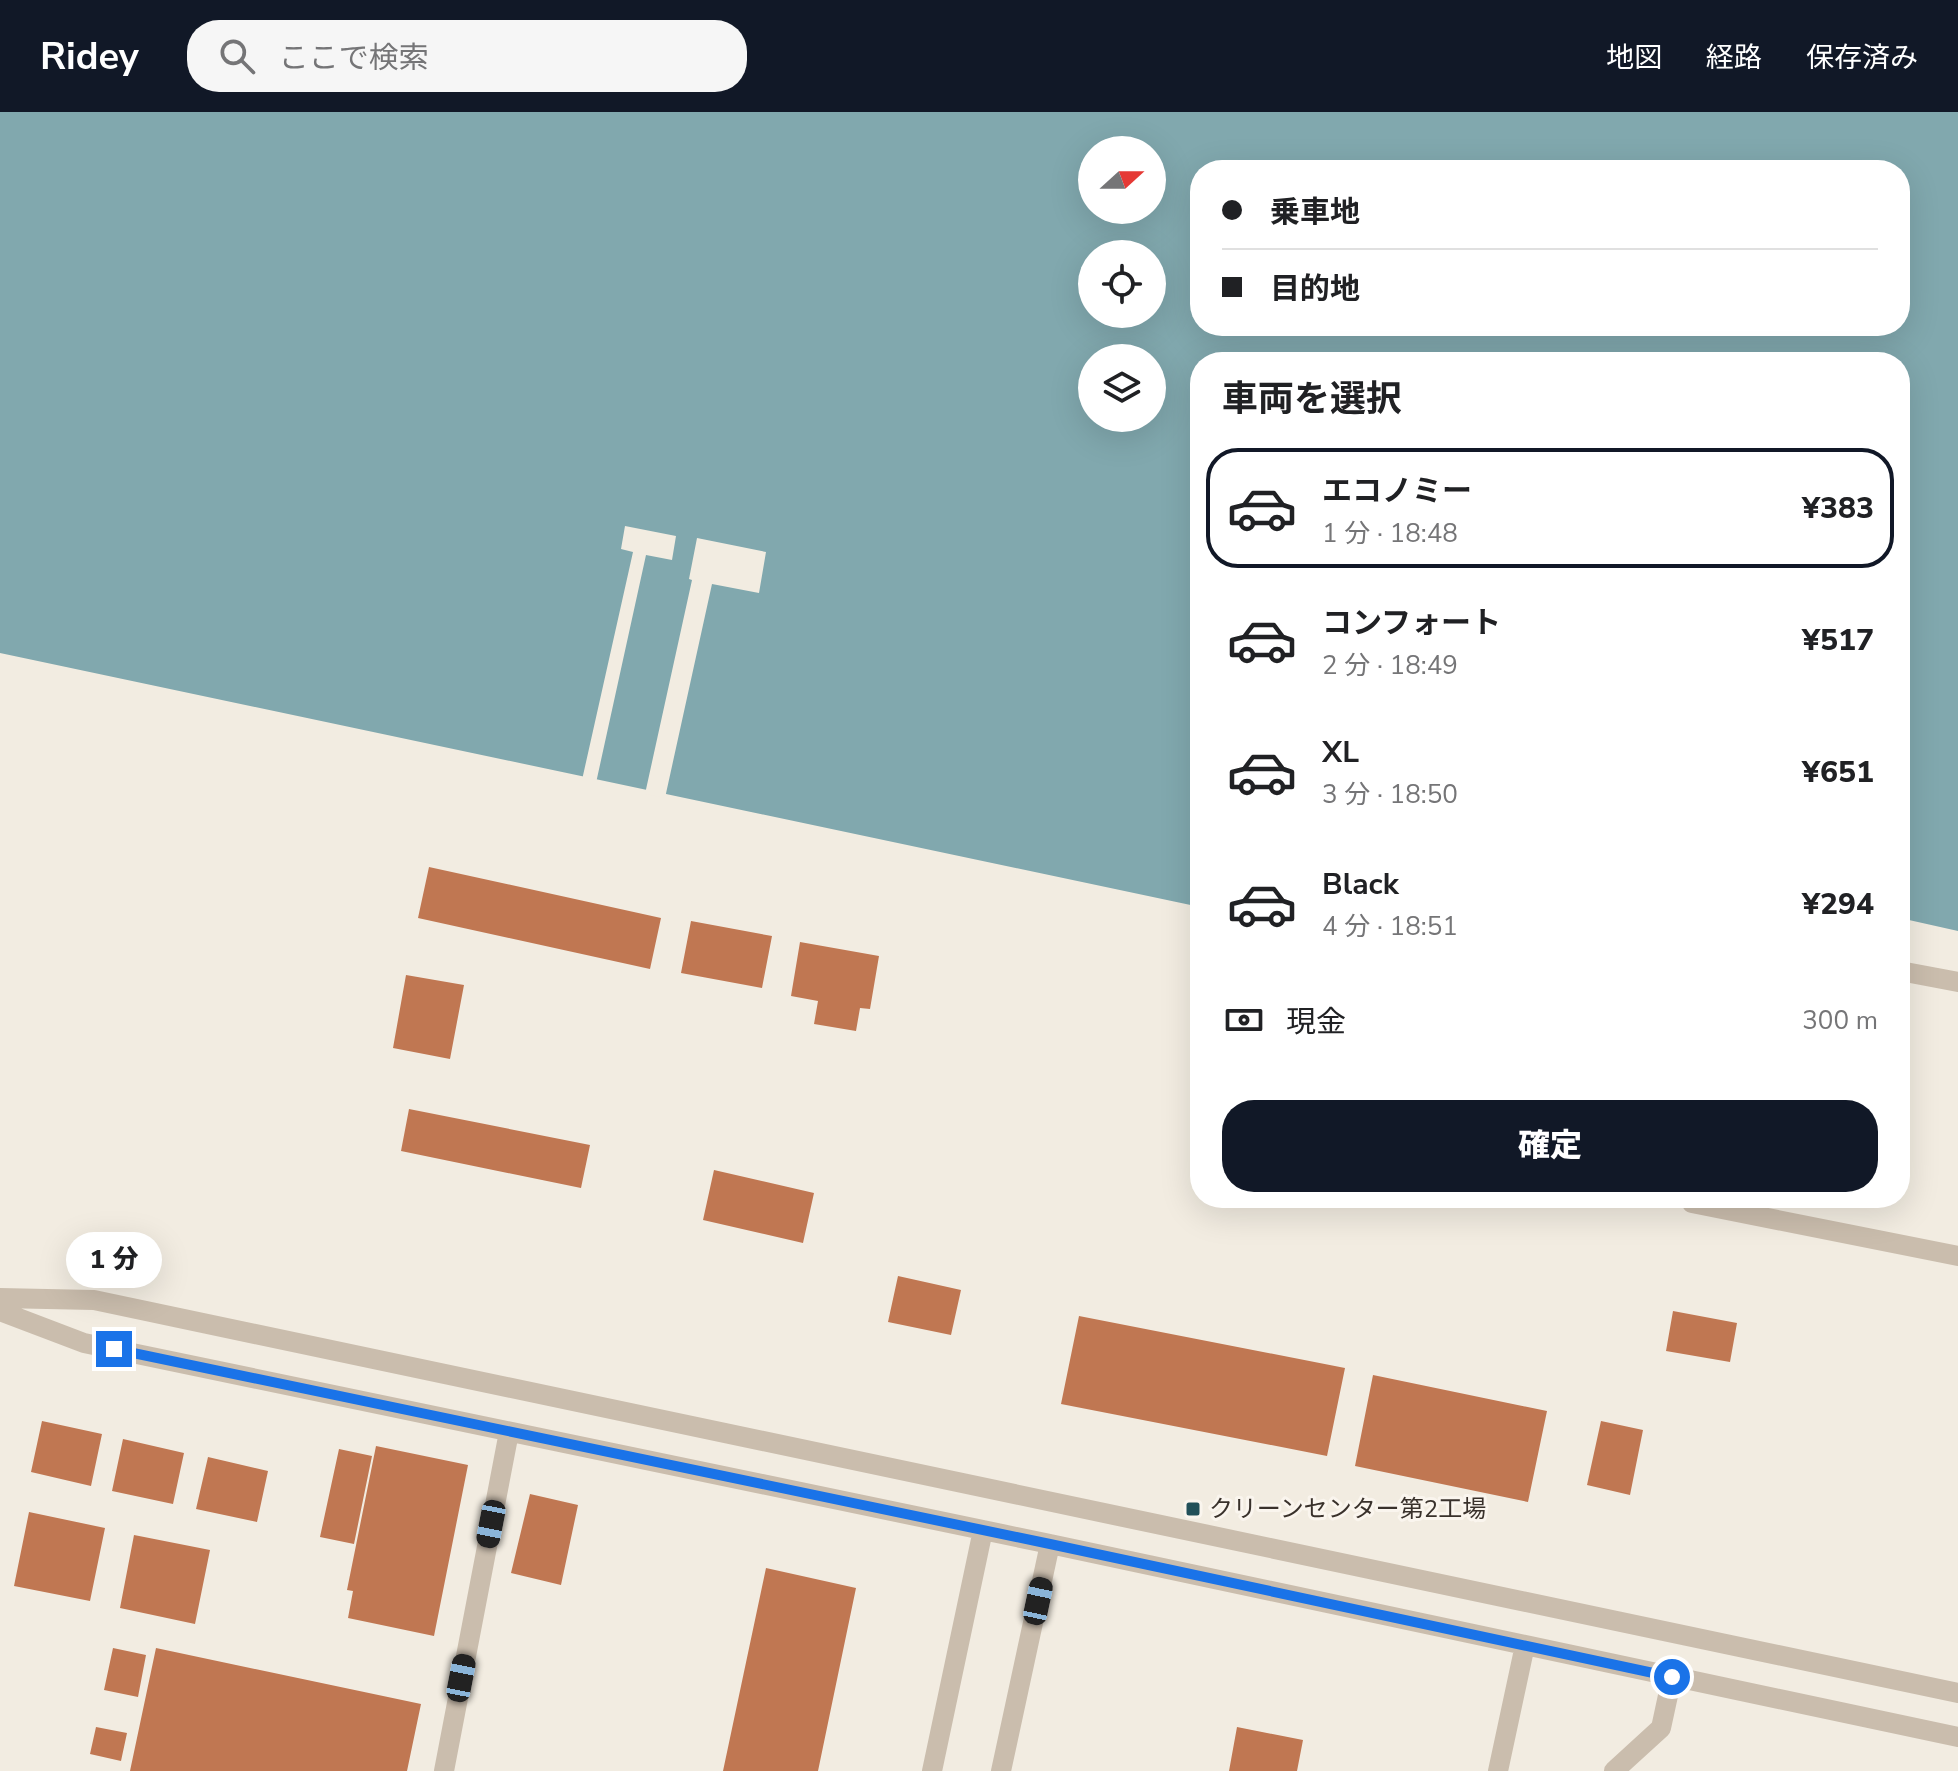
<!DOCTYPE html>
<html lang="ja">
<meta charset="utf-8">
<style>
body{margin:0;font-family:"Nunito Sans","Noto Sans JP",sans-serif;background:#f6f6f6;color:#202124;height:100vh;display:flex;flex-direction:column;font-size:30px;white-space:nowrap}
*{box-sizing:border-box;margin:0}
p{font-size:26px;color:#757577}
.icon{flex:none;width:44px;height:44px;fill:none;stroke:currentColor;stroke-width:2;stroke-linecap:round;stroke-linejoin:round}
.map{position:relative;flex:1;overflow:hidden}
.side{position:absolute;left:1190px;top:240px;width:720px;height:856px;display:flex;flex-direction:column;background:#fff;border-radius:32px;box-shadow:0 8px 32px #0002}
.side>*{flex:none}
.guide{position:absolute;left:1190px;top:48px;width:720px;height:176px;border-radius:32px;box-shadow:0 8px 32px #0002;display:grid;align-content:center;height:176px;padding:0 32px;background:#fff}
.needle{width:52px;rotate:69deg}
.buttons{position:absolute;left:1078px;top:24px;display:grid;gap:16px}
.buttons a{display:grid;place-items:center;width:88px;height:88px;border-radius:50%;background:#fff;box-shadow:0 8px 32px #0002;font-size:40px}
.end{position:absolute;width:36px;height:36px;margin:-18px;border:10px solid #1a73e8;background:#fff;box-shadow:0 0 0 4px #fff}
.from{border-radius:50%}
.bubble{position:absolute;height:56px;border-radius:28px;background:#fff;box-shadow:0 8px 32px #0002;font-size:26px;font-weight:800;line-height:56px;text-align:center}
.car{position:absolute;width:24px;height:48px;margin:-24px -12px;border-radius:10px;box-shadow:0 0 6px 2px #0007;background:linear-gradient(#222 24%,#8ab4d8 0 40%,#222 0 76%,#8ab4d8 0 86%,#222 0)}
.guide b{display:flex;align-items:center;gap:28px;height:76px;font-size:30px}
.guide b+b{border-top:2px solid #e0e0e0}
.guide i{width:20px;height:20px;background:#202124}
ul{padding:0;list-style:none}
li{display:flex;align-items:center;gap:24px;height:120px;margin:0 16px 12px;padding:0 16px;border:4px solid transparent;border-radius:32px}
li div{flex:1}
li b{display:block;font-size:30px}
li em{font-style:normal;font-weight:800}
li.active{border-color:#111827}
li>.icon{width:72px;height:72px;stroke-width:1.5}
h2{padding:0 32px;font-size:36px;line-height:96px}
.pay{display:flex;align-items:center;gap:20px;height:88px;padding:0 32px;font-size:30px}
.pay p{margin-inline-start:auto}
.action{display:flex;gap:16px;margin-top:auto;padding:16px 32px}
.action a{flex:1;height:92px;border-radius:32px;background:#111827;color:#fff;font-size:32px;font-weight:800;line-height:92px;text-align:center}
header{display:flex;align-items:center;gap:48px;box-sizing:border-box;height:112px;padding:0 40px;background:#111827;color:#fff}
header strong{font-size:38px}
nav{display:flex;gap:44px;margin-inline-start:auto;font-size:28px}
.search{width:560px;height:72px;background:#f6f6f6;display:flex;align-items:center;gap:20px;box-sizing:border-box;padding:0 28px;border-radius:32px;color:#757577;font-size:30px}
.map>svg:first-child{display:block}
.water{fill:#81a8ae;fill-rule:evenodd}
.pier{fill:#f2ece1}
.building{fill:#c07752}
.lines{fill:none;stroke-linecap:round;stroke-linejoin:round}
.minor{stroke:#cabdad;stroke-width:20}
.route{stroke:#1a73e8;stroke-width:10}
.poi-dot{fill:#225059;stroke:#faf5ee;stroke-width:3}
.labels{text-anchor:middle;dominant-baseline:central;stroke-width:6;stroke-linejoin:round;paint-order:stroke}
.poi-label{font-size:24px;fill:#39312b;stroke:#faf5ee;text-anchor:start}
</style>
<header>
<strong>Ridey</strong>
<div class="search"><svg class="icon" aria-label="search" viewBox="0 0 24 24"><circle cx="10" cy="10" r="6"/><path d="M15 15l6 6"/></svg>ここで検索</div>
<nav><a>地図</a><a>経路</a><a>保存済み</a></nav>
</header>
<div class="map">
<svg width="1958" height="1659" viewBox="0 0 1958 1659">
<rect width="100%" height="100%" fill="#f2ece1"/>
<!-- water -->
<path class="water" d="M0,0H1958V819L1900,806V250H1200V795L0,541ZM1092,38H1152V98H1092ZM1200,58H1900V214H1200ZM1092,142H1152V202H1092ZM1092,246H1152V306H1092Z"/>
<!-- pier -->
<path class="pier" d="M625,414L676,424L672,448L646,443L596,671L582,668L633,440L621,437Z
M697,426L766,440L759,481L712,472L665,686L645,682L692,468L689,467Z"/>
<!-- building -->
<path class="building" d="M429,755L661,806L650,857L418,806Z
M691,809L772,824L762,876L681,861Z
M800,830L879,844L870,897L860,896L856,919L814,912L818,889L791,884Z
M406,863L464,873L450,947L393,936Z
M409,997L590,1033L581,1076L401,1039Z
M714,1058L814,1081L803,1131L703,1108Z
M898,1164L961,1178L951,1223L888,1210Z
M1673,1199L1737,1211L1730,1250L1666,1239Z
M1079,1204L1345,1256L1327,1344L1061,1292Z
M1373,1263L1547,1299L1528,1390L1355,1354Z
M42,1309L102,1322L91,1374L31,1360Z
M1601,1309L1643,1318L1630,1383L1587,1373Z
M123,1327L184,1341L173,1392L112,1379Z
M376,1334L468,1353L434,1524L348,1506L353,1479L347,1478Z
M339,1337L372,1344L354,1432L320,1425Z
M208,1345L268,1359L257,1410L196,1397Z
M530,1382L578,1393L561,1473L511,1461Z
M29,1400L105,1416L90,1489L14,1474Z
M134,1423L210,1438L195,1512L120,1496Z
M766,1456L856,1476L818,1659H723Z
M113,1536L146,1543L138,1585L104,1578Z
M156,1536L421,1592L407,1659H130Z
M96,1615L127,1621L121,1649L90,1642Z
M1237,1615L1303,1628L1297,1659H1229Z"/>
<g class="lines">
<!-- minor -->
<path class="minor" d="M1900,859L1958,870
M1690,1086L1692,1091L1958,1144
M0,1186L94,1188L1958,1581
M0,1199L84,1231L1050,1432L1958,1625
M444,1659L509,1320
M932,1659L983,1418
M1001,1659L1050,1432
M1498,1659L1525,1533
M1614,1659L1661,1616L1672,1565"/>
</g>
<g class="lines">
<!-- route -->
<path class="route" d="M114,1237L1050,1432L1672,1565"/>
</g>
<!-- markers -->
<rect class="poi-dot" x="1185" y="1389" width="16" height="16" rx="4"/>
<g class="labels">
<!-- poi labels -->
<g class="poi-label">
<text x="1209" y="1397">クリーンセンター第2工場</text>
</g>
</g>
</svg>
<div class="buttons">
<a><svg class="needle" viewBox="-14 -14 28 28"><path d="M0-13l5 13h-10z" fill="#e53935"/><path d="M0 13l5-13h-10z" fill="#757577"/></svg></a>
<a><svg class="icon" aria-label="locate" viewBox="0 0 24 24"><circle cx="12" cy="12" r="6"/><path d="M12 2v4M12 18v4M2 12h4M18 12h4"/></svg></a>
<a><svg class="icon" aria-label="layers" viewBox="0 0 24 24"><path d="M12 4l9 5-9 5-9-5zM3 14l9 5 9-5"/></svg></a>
</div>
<i class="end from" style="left:1672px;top:1565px"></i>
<i class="end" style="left:114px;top:1237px"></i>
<div class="bubble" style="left:66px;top:1120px;width:96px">1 分</div>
<i class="car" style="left:491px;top:1412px;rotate:191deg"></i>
<i class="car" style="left:1038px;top:1489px;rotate:12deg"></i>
<i class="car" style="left:461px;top:1566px;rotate:11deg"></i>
<div class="guide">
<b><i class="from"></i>乗車地</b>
<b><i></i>目的地</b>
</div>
<section class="side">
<h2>車両を選択</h2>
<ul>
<li class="active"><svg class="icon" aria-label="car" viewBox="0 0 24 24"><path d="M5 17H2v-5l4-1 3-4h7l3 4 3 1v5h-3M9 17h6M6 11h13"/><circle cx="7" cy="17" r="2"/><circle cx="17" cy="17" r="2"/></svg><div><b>エコノミー</b><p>1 分 · 18:48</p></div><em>¥383</em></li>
<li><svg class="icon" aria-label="car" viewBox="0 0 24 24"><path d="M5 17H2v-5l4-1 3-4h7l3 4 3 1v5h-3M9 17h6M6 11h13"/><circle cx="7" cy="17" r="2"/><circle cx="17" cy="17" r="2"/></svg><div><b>コンフォート</b><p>2 分 · 18:49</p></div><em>¥517</em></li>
<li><svg class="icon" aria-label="car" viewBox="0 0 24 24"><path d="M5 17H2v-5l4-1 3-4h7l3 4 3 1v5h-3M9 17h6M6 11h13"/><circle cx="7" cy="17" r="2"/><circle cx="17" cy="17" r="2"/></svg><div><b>XL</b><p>3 分 · 18:50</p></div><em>¥651</em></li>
<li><svg class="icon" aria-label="car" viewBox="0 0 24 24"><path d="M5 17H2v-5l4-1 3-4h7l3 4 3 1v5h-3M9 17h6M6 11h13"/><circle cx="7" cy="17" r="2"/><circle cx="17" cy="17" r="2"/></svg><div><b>Black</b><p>4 分 · 18:51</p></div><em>¥294</em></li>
</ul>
<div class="pay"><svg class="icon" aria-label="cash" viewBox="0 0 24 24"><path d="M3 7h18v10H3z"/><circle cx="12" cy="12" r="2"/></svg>現金<p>300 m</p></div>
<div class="action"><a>確定</a></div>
</section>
</div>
